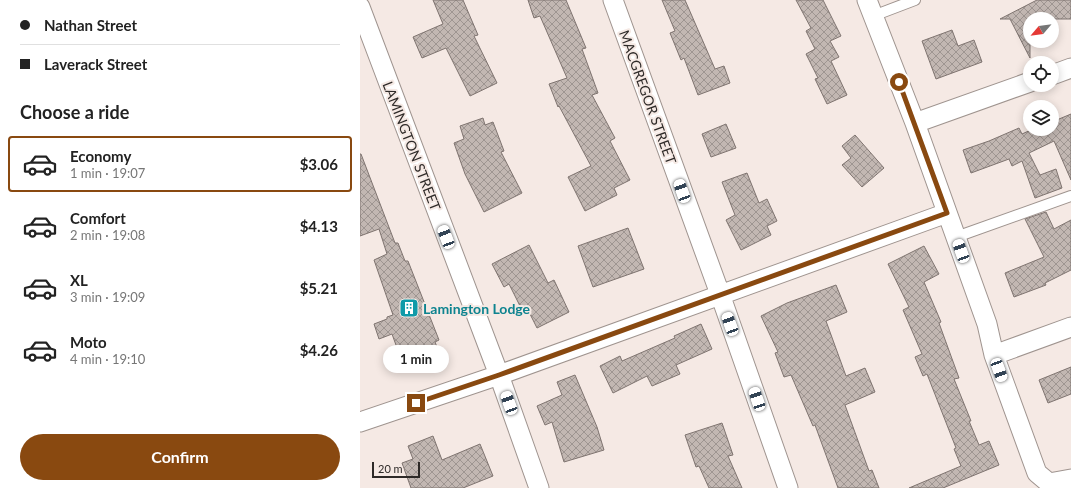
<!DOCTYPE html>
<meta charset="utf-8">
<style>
body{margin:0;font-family:Lato,sans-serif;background:#f6f6f6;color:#222;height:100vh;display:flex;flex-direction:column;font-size:15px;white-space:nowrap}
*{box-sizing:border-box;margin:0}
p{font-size:13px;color:#767676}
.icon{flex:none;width:22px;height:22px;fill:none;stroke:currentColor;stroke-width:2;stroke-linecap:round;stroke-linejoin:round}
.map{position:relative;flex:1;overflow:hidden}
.details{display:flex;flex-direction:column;background:#fff;width:360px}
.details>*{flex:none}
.hud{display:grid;align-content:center;height:88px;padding:0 20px;background:#fff}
.needle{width:26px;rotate:241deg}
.tools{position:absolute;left:663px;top:12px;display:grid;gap:8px}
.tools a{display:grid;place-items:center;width:36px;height:36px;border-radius:50%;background:#fff;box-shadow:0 2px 10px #0003;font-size:20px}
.scale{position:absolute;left:12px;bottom:10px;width:48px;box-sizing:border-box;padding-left:4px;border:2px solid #2e2a28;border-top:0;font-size:11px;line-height:14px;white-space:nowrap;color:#2e2a28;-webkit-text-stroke:3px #f5e9e4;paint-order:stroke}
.end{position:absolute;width:18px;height:18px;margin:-9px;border:5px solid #894910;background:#fff;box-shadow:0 0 0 2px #fff}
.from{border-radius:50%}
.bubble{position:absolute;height:28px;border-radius:14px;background:#fff;box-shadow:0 2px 10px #0003;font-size:13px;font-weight:700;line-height:28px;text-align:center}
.car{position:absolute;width:12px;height:24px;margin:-12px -6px;border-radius:5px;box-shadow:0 0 3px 1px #0007;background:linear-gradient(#fff 24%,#345 0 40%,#fff 0 76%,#345 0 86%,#fff 0)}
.hud b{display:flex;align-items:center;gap:14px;height:38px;font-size:15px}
.hud b+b{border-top:1px solid #e0e0e0}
.hud i{width:10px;height:10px;background:#222}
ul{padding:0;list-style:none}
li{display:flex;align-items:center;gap:12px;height:56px;margin:0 8px 6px;padding:0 12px;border:2px solid transparent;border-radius:4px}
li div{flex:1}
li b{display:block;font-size:15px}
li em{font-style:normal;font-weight:700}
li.selected{border-color:#894910}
li>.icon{width:36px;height:36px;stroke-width:1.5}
h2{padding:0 20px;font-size:18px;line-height:48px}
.action{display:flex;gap:8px;margin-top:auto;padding:8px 20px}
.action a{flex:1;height:46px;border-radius:24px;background:#894910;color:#fff;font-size:16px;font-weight:700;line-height:46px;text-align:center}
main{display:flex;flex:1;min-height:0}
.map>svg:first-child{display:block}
.building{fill:url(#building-cross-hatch);stroke:#7f7470}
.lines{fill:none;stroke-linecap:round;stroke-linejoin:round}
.service-casing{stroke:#9f948f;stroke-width:12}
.minor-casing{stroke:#9f948f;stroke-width:21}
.service{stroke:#fff;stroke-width:10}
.minor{stroke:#fff;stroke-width:19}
.route{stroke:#894910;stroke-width:5}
.labels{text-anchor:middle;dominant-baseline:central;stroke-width:4;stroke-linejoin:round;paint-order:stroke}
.street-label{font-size:14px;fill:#2e2a28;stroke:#f5e9e4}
.culture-label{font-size:14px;font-weight:bold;fill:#0d838f;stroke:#f5e9e4;text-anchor:start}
</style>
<main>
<section class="details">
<div class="hud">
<b><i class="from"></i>Nathan Street</b>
<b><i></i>Laverack Street</b>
</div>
<h2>Choose a ride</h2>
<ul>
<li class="selected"><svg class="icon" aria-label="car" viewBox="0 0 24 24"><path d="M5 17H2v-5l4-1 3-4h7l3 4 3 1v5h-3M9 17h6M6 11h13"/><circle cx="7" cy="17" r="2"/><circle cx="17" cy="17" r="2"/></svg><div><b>Economy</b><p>1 min · 19:07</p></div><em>$3.06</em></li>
<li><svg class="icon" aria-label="car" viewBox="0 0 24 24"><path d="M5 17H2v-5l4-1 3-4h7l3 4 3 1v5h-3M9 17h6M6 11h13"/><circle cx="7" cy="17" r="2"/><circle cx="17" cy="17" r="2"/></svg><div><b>Comfort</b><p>2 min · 19:08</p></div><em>$4.13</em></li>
<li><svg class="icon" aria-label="car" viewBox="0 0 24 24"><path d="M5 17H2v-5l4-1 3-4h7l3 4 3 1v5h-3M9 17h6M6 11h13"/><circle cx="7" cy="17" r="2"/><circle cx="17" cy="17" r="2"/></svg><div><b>XL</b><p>3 min · 19:09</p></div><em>$5.21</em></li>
<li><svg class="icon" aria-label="car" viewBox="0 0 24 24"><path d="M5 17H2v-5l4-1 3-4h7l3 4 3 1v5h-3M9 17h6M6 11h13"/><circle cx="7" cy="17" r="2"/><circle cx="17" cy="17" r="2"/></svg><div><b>Moto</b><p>4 min · 19:10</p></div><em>$4.26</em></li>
</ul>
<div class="action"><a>Confirm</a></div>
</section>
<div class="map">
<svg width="711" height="488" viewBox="0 0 711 488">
<defs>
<pattern id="building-cross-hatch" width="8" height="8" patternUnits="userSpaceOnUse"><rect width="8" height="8" fill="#c2b7b2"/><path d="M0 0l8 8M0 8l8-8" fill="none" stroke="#9e9591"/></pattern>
</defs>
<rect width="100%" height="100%" fill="#f5e9e4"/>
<!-- building -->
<path class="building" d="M73,0H103L118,35L114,36L137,83L110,96L86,48L62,58L53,37L83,24Z
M168,0H206L226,48L222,49L238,93L232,95L255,138L250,141L270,180L254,188L257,195L225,211L208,177L231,166L199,106L198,107L189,84L207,78L180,16L174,18Z
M302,0H325L355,69L364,66L370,83L338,95L324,58L321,60L310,33L315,31Z
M436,0H463L481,36L470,41L479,57L471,61L487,95L467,104L455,79L458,78L446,54L455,49L446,31L451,28Z
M677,0H711V19H670V58L650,19H640Z
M592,30L598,46L614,40L622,62L576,79L562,41Z
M711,114V180L694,141L669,153L680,175L696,169L702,188L675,198L662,161L652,166L649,159L611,173L603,150L629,141L659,128L662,134L673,129H692V122Z
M123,118L125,125L133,122L144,151L141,152L162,193L124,212L105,174L94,143L104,139L100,126Z
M366,124L376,148L351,157L342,134Z
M495,135L524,168L502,187L482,165L491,158L482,146Z
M0,154H1L35,243H38L45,261H48L79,340L75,342L81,357L45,370L32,334L19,339L14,324L27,319V317L33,315L14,260L27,254L19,229L0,236Z
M387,173L399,203L407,199L417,221L407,226L411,235L381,250L366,220L375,215L362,182Z
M686,212L694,229L711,220V270L685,283L686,285L654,297L645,273L684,257L665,219Z
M268,228L284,269L233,287L218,246Z
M169,245L188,283L194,280L209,312L177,328L169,312L164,314L149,284L144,287L132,264Z
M564,246L579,274L564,282L581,322L579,323L599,378L594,379L611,421H609L619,445L629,441L639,465L583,488H549L601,466L594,449L596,448L567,374L563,376L555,357L562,354L543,310L549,307L528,264Z
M476,285L487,312L466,321L486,376L505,368L515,392L485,405L509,471L512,470L519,488H478L455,425L453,426L431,375L424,377L415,353L418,352L401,316L427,303Z
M341,324L352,349L316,365L320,374L292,386L287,376L253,393L240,366L260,356L262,361L315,338L314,336Z
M711,367V394L688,403L679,380Z
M215,375L237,427L244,450L204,462L192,422L185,425L177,406L202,395L197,382Z
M362,423L373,455L368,456L382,488H349L339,466L336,467L325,435Z
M73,436L82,460L120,444L133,476L103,488H51L42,463L53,459L48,446Z"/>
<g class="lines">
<!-- service casing -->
<g class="service-casing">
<path id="service" d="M513,16L555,0
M596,237L711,196"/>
</g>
<!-- minor casing -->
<g class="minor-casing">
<path id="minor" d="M253,0L360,294L428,488
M507,0L555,123L627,324L634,355L677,473L689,483L711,479
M0,7L139,375L179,488
M692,75L711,68
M555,123L670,82
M634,355L711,327
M0,422L139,375L587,213"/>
</g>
<!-- service -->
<use href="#service" class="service"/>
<!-- minor -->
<use href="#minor" class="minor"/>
</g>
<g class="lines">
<!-- route -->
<path class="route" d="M56,403L139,375L587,213L539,82"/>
</g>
<!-- icons -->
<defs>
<g id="building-square" transform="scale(1)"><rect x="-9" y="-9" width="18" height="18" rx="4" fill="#0f9aa8" stroke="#f5e9e4"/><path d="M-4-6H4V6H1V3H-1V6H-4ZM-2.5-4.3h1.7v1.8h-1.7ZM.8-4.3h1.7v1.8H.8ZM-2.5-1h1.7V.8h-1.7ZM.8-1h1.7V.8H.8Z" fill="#fff"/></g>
</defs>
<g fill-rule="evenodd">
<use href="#building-square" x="49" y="308"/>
</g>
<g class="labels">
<!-- street labels -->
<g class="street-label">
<text transform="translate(288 97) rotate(70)">MACGREGOR STREET</text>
<text transform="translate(52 146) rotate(69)">LAMINGTON STREET</text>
</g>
<!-- culture labels -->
<g class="culture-label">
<text x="63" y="308">Lamington Lodge</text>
</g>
</g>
</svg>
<div class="tools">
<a><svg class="needle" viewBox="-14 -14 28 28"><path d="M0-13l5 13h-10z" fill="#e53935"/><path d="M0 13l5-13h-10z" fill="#767676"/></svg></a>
<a><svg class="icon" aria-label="locate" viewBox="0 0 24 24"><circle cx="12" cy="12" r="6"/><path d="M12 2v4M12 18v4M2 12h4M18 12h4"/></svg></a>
<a><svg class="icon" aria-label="layers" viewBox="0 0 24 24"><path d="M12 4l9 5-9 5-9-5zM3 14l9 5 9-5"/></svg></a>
</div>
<div class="scale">20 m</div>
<i class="end from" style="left:539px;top:82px"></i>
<i class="end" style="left:56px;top:403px"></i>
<div class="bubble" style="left:23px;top:345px;width:66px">1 min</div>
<i class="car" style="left:322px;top:191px;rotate:340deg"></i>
<i class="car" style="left:86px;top:237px;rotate:339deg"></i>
<i class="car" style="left:601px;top:251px;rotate:340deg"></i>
<i class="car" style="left:370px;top:324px;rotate:340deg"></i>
<i class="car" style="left:639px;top:370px;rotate:160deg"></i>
<i class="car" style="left:397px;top:399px;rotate:341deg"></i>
<i class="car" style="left:149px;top:403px;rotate:340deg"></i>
</div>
</main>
